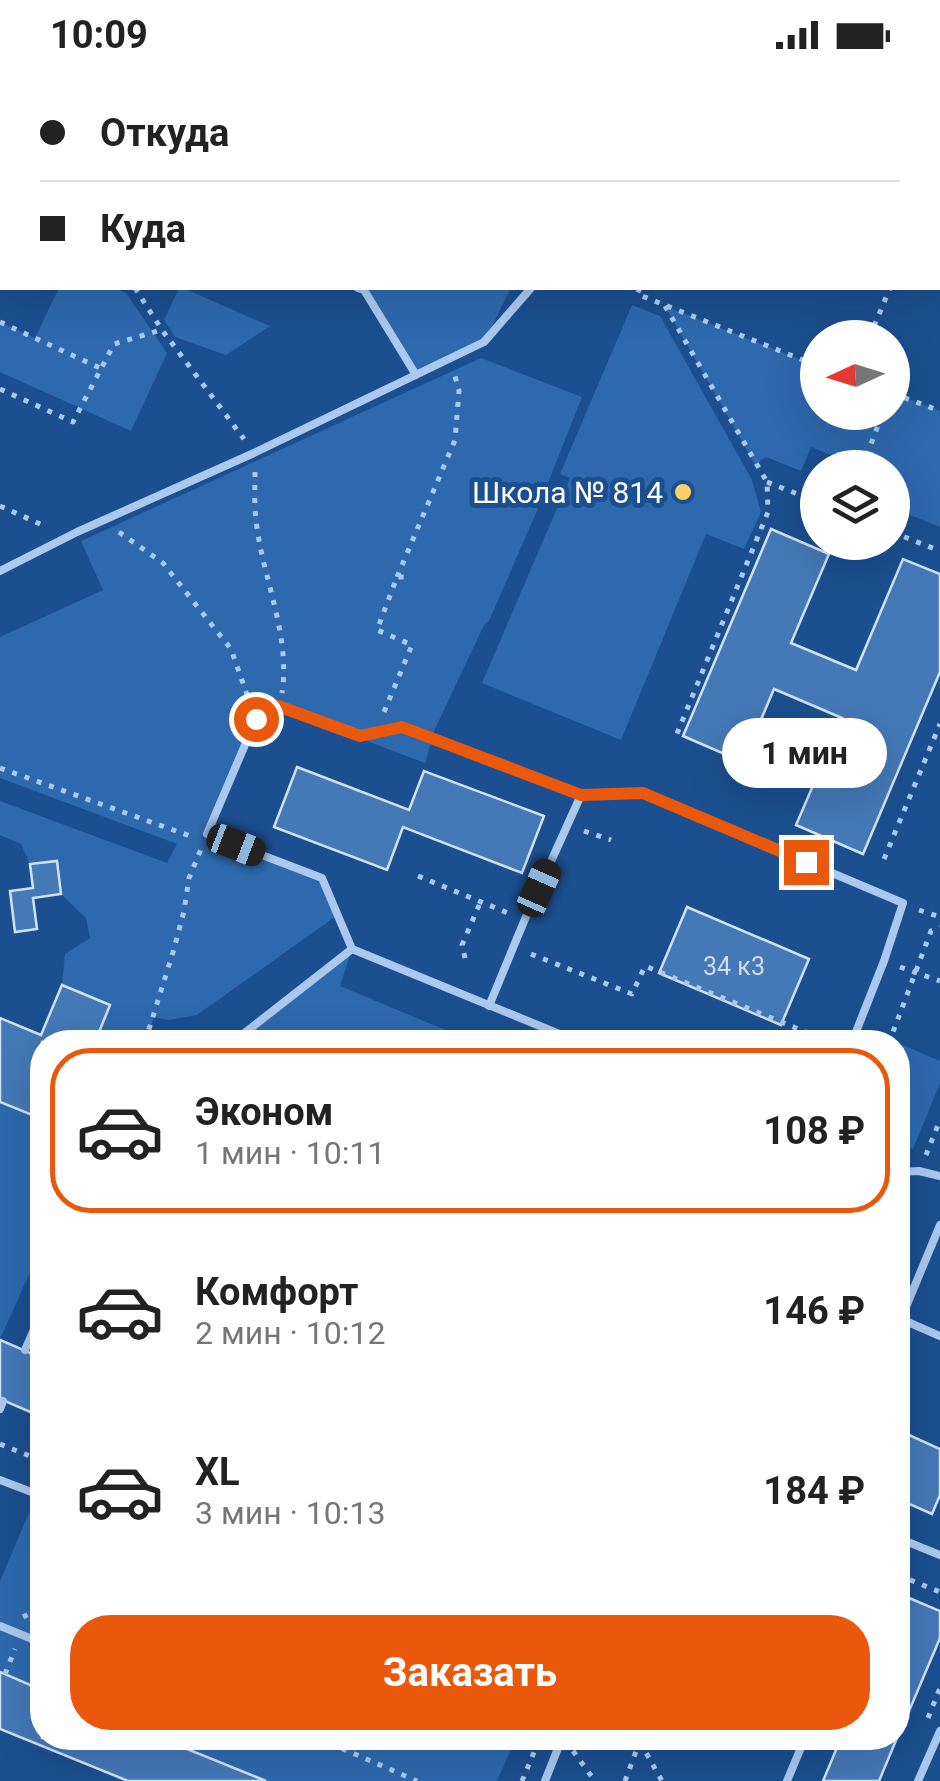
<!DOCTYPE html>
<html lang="ru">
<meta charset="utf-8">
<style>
body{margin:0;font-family:Roboto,sans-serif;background:#f6f6f6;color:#222;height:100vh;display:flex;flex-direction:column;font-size:38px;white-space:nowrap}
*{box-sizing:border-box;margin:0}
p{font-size:32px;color:#767676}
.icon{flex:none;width:55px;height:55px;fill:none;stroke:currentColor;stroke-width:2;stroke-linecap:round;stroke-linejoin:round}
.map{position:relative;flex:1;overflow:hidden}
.drawer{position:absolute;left:30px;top:960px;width:880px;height:720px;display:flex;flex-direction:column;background:#fff;border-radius:40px;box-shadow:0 10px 40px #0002}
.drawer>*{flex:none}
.banner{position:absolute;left:0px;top:0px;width:940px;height:220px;box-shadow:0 10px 40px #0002;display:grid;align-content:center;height:220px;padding:0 40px;background:#fff}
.needle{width:65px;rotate:266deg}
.fabs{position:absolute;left:800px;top:250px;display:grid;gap:20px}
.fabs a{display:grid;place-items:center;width:110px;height:110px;border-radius:50%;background:#fff;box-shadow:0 10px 40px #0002;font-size:50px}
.end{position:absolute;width:45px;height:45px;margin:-22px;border:12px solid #ea580c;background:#fff;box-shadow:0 0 0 5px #fff}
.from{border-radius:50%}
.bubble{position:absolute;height:70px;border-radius:35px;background:#fff;box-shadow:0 10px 40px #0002;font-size:32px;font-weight:700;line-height:70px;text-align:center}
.car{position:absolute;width:30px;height:60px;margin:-30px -15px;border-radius:12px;box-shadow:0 0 8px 2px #0007;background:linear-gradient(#222 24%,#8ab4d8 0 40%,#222 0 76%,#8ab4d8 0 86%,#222 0)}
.banner b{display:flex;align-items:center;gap:35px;height:95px;font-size:38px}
.banner b+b{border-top:2px solid #e0e0e0}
.banner i{width:25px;height:25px;background:#222}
ul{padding:18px 0 0;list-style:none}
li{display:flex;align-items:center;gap:30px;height:165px;margin:0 20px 15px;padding:0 20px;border:5px solid transparent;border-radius:40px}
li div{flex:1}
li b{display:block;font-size:38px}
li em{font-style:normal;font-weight:700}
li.current{border-color:#ea580c}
li>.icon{width:90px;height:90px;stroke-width:1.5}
.primary-button{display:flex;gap:20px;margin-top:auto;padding:20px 40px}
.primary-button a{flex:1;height:115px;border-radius:40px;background:#ea580c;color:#fff;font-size:40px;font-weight:700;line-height:115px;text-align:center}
.status{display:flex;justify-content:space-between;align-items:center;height:70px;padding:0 50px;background:#fff;direction:ltr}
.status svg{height:28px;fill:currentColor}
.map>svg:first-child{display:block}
.green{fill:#2e69ad}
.building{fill:#4478b7;stroke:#cfe3fa;stroke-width:2.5}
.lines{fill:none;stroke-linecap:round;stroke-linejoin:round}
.path{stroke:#a9c9ee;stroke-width:5;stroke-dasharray:5 8;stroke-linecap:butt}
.service{stroke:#a9c9ee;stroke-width:8}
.route{stroke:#ea580c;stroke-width:12}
.poi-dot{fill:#ffd166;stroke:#1b4f8f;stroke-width:4}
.labels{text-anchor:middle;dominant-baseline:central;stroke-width:10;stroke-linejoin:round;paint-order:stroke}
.number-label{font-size:25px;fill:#d0dded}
.poi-label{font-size:30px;fill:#fff;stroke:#1b4f8f;text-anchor:end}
</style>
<div class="status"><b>10:09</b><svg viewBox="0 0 49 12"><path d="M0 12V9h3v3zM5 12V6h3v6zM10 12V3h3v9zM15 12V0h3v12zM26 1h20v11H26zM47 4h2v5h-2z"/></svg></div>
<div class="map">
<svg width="940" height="1711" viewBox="0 0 940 1711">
<rect width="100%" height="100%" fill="#1b4f8f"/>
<!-- green -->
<path class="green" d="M59,218H114L126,223L167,283L131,361L0,302V252L35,268Z
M179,218H183L270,256L226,285L175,267L164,250Z
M358,218H511L484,272L416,305Z
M632,235L660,246L752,410L761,442L744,479L706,464L621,670L482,613L570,408L560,404Z
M665,236L817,296L818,342H892L893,323L940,341V457L893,438L892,398L860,397L811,377L801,401L766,387L755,394Z
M481,288L582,327L536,443L489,551L484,555L435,659L425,693L280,638L256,653L207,764L322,808L339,844L197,945L168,950L154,947L145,972H95L110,935L62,915L65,884L90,868L86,848L61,824L57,791L30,794L21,774L0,765V731L167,793L177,774L0,708V567L103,520L81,471Z
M352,879L340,916L474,972H232Z
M898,973L940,991V1013L913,1079L898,1073Z
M0,1030L42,1049V1176L0,1269Z
M37,1424L42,1426V1620L0,1602V1511Z
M160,1668H516L497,1711H266Z"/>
<!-- building -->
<path class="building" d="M328,0H391L397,2H334Z
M748,0H830L829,2H747Z
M771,459L829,484L791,573L856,600L903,489L940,504V602L863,784L796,755L842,648L774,619L743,692L683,666Z
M297,697L409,740L424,701L544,746L522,803L403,757L387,800L274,757Z
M57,791L61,824L33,828L37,859L15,862L10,821L33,818L30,794Z
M687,837L809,889L781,955L659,903Z
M62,915L110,935L95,972H42V1049L0,1032V948L41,965Z
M0,1270L42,1288V1347L0,1329Z
M898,1360L940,1379V1425L932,1444L898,1429Z
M902,1525L940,1541V1568L898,1667V1536Z
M0,1602L42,1620V1668H160L266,1711H128L0,1659Z
M841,1668H897L879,1711H823Z"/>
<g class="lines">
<!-- path -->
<path class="path" d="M154,2L155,0
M938,103L940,97
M0,164L2,157
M135,218L162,260L244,369
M640,218L637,224L818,296
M665,236L767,412L768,442L674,671
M0,252L100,298
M869,268L890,218
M0,319L73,352L114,274L161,260
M892,323L940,341
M862,398L883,342
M255,402C255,418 254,434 256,450C262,507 291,565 282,623
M767,412L818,432
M0,436L47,457
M119,462L163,493L231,579L251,636
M892,462L940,481
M397,507L455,370L459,321L455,306
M384,642L412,575L377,560L397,507H410
M0,698L190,766
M584,761L611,770
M884,789L940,654
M418,806L508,843
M919,840L940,847
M531,884L632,924L645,896L830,972
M465,888L462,875L480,833
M900,897L940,911
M874,964L890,970L931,861L940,857
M145,972L174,879L184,841L189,808L201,779
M926,1085L940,1050
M0,1374L42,1391
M898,1505L940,1522
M23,1547L42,1538
M5,1604L15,1579
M928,1648L940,1618
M318,1668L417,1711
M640,1672L662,1711
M573,1681L595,1711
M522,1711L540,1668
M625,1711L641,1668"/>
<!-- service -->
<path class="service" d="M272,0L278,2
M445,0L452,2
M87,2L88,0
M697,2L698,0
M0,18L2,19
M0,195L2,190
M358,218L364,220L416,305
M0,501L77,462L254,383L484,272L531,218
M581,725L643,723L903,833L884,891L852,972
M352,879L322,808L207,764L256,649L278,637L360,666L403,657L581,725L525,849L489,936
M165,972L206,968L225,972
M233,972L352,879L579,972
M898,1102L919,1101L940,1106
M901,1249L940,1266
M898,1273L901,1249L940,1155
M25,1280L42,1241
M0,1339L3,1331
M0,1410L42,1426
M898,1468L940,1485
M0,1556L42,1573
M545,1711L562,1668
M787,1711L805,1668
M918,1711L940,1661"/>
</g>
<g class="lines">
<!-- route -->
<path class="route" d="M256,649L278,636L360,666L402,657L581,725L643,723L806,792"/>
</g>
<!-- markers -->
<circle class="poi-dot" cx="683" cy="422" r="10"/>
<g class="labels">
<!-- number labels -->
<g class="number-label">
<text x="734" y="896">34 к3</text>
</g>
<!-- poi labels -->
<g class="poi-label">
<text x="663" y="422">Школа № 814</text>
</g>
</g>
</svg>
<div class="fabs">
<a><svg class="needle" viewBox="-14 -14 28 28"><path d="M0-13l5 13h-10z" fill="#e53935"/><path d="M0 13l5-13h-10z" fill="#767676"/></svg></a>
<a><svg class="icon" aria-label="layers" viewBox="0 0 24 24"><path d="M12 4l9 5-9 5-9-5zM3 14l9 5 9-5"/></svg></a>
</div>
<i class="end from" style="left:256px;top:649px"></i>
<i class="end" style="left:806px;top:792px"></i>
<div class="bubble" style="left:722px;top:648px;width:165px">1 мин</div>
<i class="car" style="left:236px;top:775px;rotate:111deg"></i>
<i class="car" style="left:539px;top:818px;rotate:24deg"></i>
<div class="banner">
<b><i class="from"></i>Откуда</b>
<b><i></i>Куда</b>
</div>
<section class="drawer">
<ul>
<li class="current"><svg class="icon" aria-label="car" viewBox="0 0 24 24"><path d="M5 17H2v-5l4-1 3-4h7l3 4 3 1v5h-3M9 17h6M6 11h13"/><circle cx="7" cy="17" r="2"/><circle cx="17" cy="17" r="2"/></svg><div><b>Эконом</b><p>1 мин · 10:11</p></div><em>108 ₽</em></li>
<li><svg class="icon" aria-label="car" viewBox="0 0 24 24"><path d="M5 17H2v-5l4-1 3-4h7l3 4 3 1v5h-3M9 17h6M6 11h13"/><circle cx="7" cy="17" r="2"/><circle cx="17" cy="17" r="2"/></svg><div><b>Комфорт</b><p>2 мин · 10:12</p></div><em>146 ₽</em></li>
<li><svg class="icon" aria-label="car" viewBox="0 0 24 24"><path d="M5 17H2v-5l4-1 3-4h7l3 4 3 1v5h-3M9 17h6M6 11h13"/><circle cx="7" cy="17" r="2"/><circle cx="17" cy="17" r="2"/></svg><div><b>XL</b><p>3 мин · 10:13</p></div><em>184 ₽</em></li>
</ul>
<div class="primary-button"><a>Заказать</a></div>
</section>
</div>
